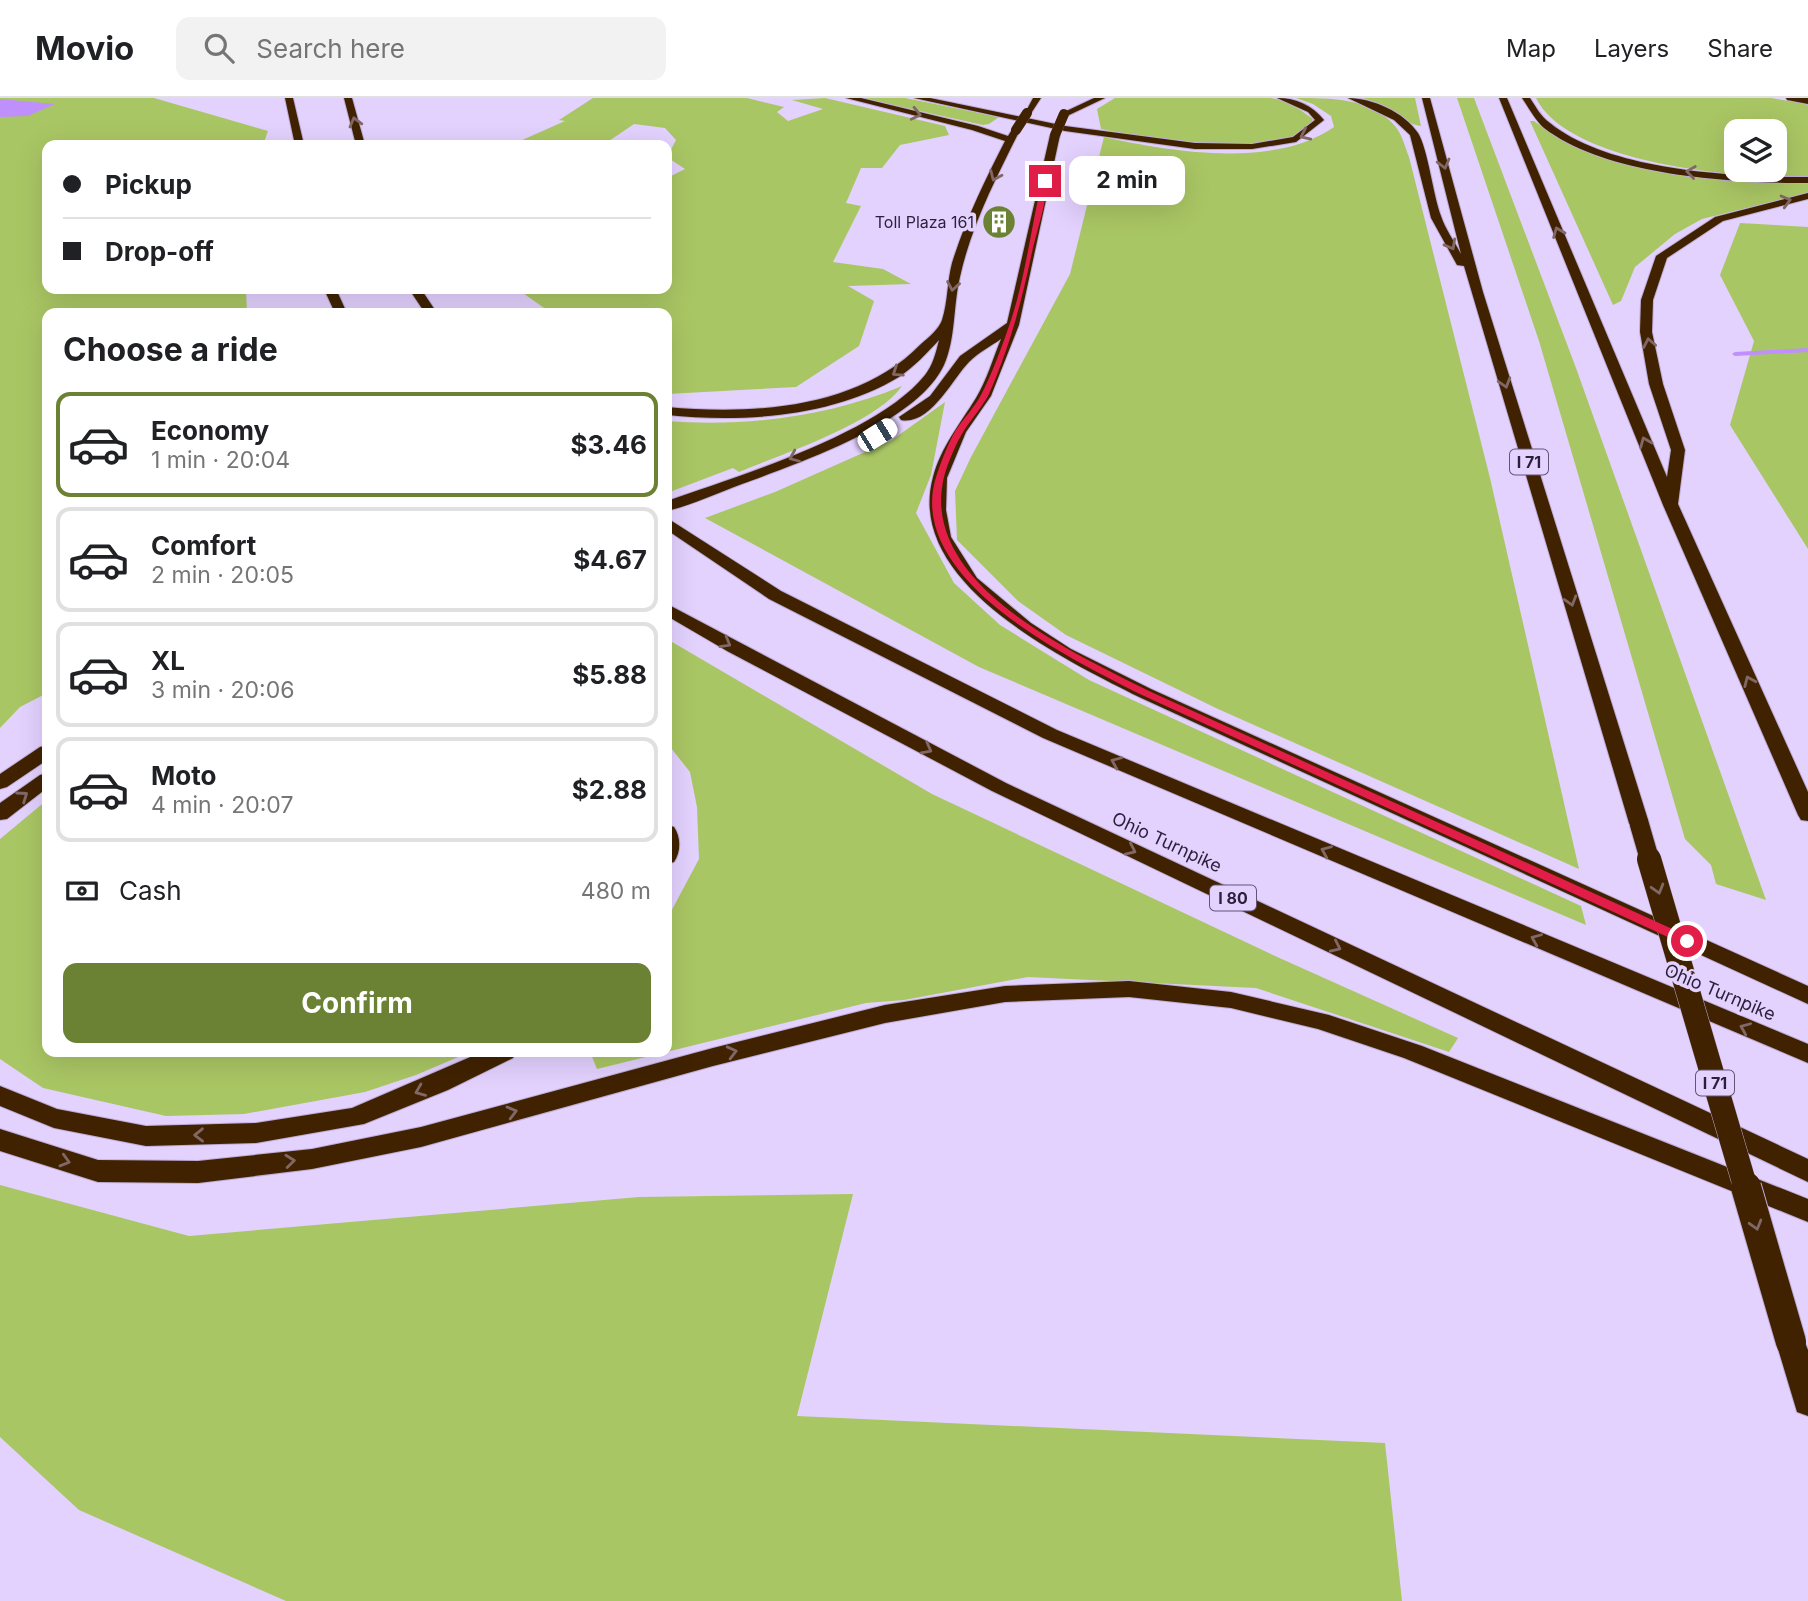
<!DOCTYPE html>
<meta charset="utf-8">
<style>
body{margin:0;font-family:Inter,sans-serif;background:#f2f2f2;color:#202124;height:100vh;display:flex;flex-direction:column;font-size:26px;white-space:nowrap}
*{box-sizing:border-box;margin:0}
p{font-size:23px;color:#757577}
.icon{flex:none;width:38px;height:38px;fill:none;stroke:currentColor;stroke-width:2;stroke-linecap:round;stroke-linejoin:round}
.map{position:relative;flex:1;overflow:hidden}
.panel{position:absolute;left:42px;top:210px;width:630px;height:749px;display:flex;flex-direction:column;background:#fff;border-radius:14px;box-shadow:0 7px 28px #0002}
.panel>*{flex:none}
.guide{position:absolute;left:42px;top:42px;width:630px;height:154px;border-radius:14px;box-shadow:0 7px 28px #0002;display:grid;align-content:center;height:154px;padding:0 21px;background:#fff}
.buttons{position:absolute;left:1724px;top:21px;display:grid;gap:14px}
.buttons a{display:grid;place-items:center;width:63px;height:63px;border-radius:14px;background:#fff;box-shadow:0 7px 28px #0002;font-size:35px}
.end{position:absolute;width:32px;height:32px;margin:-16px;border:9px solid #e11d48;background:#fff;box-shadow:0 0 0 4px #fff}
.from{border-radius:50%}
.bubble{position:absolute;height:49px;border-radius:14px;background:#fff;box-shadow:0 7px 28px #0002;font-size:23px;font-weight:700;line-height:49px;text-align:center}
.car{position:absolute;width:21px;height:42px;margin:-21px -10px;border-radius:9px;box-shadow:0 0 5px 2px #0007;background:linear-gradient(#fff 24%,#345 0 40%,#fff 0 76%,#345 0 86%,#fff 0)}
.guide b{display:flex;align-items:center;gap:24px;height:66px;font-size:26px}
.guide b+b{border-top:2px solid #e0e0e0}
.guide i{width:18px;height:18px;background:#202124}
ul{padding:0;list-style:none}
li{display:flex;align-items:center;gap:21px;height:105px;margin:0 14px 10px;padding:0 7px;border:4px solid #e0e0e0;border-radius:14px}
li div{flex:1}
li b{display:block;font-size:26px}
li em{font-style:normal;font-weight:700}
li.current{border-color:#6b8133}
li>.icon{width:63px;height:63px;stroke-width:1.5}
h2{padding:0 21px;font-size:32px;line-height:84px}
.pay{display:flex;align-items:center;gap:18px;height:77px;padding:0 21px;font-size:26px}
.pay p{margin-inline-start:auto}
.cta{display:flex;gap:14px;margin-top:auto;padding:14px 21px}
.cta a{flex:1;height:80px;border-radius:14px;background:#6b8133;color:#fff;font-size:28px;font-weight:700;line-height:80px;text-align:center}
header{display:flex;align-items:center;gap:42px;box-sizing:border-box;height:98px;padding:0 35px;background:#fff;border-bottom:2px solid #e0e0e0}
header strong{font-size:33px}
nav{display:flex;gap:38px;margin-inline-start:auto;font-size:24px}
.search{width:490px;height:63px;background:#f2f2f2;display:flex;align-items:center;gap:18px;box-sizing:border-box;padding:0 24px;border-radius:14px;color:#757577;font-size:26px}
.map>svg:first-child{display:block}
.green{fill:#a9c664;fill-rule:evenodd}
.water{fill:#bf8ffc}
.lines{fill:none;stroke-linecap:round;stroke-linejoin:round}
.stream{fill:#bf8ffc;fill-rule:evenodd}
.highway-casing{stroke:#beadd7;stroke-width:2}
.highway{fill:#402201;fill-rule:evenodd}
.highway-bridge-far3-casing{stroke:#beadd7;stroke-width:10;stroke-linecap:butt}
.highway-bridge-far2-casing{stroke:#beadd7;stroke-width:21;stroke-linecap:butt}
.highway-bridge-far1-casing{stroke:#beadd7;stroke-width:25;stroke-linecap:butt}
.highway-bridge-casing{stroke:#beadd7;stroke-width:32;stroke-linecap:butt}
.highway-bridge-far3{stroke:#402201;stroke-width:10}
.highway-bridge-far2{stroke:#402201;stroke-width:19}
.highway-bridge-far1{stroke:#402201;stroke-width:24}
.highway-bridge{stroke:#402201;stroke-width:30}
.oneway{stroke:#816866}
.route{fill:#e11d48}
.labels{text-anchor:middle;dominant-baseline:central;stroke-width:7;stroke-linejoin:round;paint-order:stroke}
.far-poi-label{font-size:16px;fill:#2b1f3b;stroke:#e3d1fe;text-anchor:end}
.shield{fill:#e3d1fe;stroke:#625476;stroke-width:2}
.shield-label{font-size:16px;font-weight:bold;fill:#2b1f3b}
.street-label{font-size:18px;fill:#2b1f3b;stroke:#e3d1fe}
</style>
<header>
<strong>Movio</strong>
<div class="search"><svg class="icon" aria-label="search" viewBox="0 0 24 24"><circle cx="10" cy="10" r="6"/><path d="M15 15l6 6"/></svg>Search here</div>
<nav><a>Map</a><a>Layers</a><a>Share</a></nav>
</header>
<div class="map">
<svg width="1808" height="1503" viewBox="0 0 1808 1503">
<rect width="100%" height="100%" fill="#e3d1fe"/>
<!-- green -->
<path class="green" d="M0,0H154L268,33L263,47H47V191H246L247,215H47V595L20,609L0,630Z
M593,0H747L784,9L777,14L788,23L823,11L792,2L825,0L945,28L949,37L900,47L882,70H861L846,105L861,108L833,164L883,171L911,186L848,188L874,203L859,248L796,289L667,296V215L550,214L517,191H467H667V80L685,71L667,59L676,42L665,30L634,26L603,47H511L565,23L559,22Z
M861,0H905L999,19L989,26L983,27Z
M1115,0H1271L1289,4L1313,21C1299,70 1138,39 1101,31L1097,11Z
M1296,0C1331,0 1371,0 1395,28C1402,36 1405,49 1409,59L1490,380L1579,771L1218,611L1066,537L1018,503L957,442L955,393L971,359L1070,176L1104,39C1171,54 1274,71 1334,29L1331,18L1313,6Z
M1363,0H1415L1421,28C1406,27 1382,5 1363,0Z
M1457,0H1474L1576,270L1766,802L1716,786L1711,767L1685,741L1539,243Z
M1536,0H1771L1808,6V78C1742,82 1568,66 1536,0ZM1736,33H1774V72H1736Z
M1530,23H1534C1610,80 1717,76 1808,84V95L1702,121L1675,136L1635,169L1621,203L1613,207Z
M1740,125L1808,129V451L1730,327L1754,243L1720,177Z
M902,288C877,325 782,356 739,374L733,370L667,395V323C746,329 828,319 902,288Z
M945,304L931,377L916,415L954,485L1000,527L1089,582L1581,808L1586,827L979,569L705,420L775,394L892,342Z
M667,541L932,696L1275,858L1458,940L1449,954L1256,890L1028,879L904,902L866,905L597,971L590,954H667V821L699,761L697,709L690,674L667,645Z
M47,702V954H470L416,977L365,994L244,1016L166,1018L43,990L0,961V741Z
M0,1087L189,1138L639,1099L853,1096L797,1318L1385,1345L1402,1503H286L79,1412L0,1339Z"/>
<!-- water -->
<path class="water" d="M0,1L55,6L28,18L0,19Z"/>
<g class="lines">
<!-- stream -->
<path class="stream" d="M1808,250V254L1735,258L1732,256L1735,254Z"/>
<!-- highway casing -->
<g class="highway-casing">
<path id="highway" d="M285,0H293L304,47H295Z
M344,0H352L365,47H356Z
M846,0H861L978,28L1008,38L1013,30L1020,32C997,78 971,128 960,179C953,208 956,240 944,267C917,325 799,365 742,386C718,395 692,407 667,413V403C738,378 878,336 925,277C933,267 936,254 939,242C927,255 914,269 899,279C833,319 742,325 667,317V309C752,317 858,311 921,246C928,240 939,231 942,222C948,204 947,183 952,165C965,123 985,82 1005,43L972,32Z
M914,0H930L1065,28L1195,45L1252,46L1293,39L1315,22L1308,14L1277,0C1296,0 1312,7 1324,22L1296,44L1252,51H1195L1065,33Z
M1033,0H1041L1030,17H1024Z
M1094,0H1105L1067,18L1060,16Z
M1348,0C1372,0 1404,14 1418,35C1428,51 1433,97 1441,118C1445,131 1455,144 1461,156L1422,0H1430L1483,194L1649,725L1646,730H1632L1629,725L1464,168L1457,167L1431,120L1410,37L1394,22Z
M1499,0H1507L1667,379L1671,352L1649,286L1640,234L1641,202L1656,158L1715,119L1808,95V101L1723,123L1667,160L1653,202L1652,234L1663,286L1685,352L1678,406L1808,694V723L1801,722L1798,717L1663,407Z
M1522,0H1530C1536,9 1541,19 1550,25C1609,73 1734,79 1808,79V85C1731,85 1607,78 1544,30C1535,22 1529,10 1522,0Z
M1786,0H1808V6L1787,2Z
M1055,34L1060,37L1019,227L991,298L966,334L947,380L946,412L951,439L977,480L1031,525L1071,551L1151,591L1808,888V906L1139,599C1064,561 904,485 933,379C941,349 960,326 976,300C987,282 993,260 1001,241C991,248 978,255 969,264C953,280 930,328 901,322L899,319L930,298L960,258L1007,225L1050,37Z
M324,191H336L347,215H335Z
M409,191H421L437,215H425Z
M667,420L781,493L1057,632L1808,946V965L1043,640L769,501L667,432Z
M667,506L1006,685L1808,1061V1084L992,693L727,553L667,518Z
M47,647V662L7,689L0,691V676L40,649Z
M47,675V690L7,721L0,722V705L40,677Z
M667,727L674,729C681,739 681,754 674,764L667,766Z
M1129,883L1231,894L1329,917L1422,948L1808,1101V1124L1404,960L1318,931L1231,910L1129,899L1005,904L885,925L713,968L421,1049L312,1071L198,1085L98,1084L0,1053V1031L98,1062L198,1063L312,1051L421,1029L713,950L885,907L1005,888Z
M482,954H516L513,960L448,992L364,1026L256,1045L146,1048L54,1030L0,1008V988L57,1011L146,1028L256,1025L352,1010Z
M1791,1231L1801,1235L1808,1252V1318L1797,1314L1776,1244L1781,1235Z"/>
</g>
<!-- highway -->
<use href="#highway" class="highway"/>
<!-- highway-bridge-far3 casing -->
<g class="highway-bridge-far3-casing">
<path id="highway-bridge-far3" d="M1016,32L1027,15
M1055,37L1064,16"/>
</g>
<!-- highway-bridge-far2 casing -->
<g class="highway-bridge-far2-casing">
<path id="highway-bridge-far2" d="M1639,725L1650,763"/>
</g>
<!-- highway-bridge-far1 casing -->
<g class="highway-bridge-far1-casing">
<path id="highway-bridge-far1" d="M1649,761L1746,1091"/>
</g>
<!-- highway-bridge casing -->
<g class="highway-bridge-casing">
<path id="highway-bridge" d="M1746,1089L1791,1244"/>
</g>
<!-- highway-bridge-far3 -->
<use href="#highway-bridge-far3" class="highway-bridge-far3"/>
<!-- highway-bridge-far2 -->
<use href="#highway-bridge-far2" class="highway-bridge-far2"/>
<!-- highway-bridge-far1 -->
<use href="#highway-bridge-far1" class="highway-bridge-far1"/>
<!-- highway-bridge -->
<use href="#highway-bridge" class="highway-bridge"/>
</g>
<!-- one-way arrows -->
<defs><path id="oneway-chevron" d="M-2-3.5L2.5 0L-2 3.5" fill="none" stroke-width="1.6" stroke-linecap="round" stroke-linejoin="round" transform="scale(1.75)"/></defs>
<g class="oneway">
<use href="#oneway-chevron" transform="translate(916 16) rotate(13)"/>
<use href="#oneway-chevron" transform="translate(355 24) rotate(-105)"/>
<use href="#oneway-chevron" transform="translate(1305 37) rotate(155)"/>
<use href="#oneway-chevron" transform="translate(1444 66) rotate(75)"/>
<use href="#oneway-chevron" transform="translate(1691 74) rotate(-172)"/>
<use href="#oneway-chevron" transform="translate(995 78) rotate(114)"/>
<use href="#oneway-chevron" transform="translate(1786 103) rotate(-15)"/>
<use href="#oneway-chevron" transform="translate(1558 134) rotate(-112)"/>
<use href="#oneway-chevron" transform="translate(1451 147) rotate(61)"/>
<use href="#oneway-chevron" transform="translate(953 188) rotate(100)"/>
<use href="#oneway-chevron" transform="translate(1649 245) rotate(-101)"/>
<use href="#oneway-chevron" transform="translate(897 274) rotate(146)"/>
<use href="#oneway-chevron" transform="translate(1505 285) rotate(73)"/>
<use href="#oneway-chevron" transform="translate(1645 344) rotate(-112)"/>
<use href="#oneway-chevron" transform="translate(794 359) rotate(157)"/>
<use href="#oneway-chevron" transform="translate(1571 503) rotate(73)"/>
<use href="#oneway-chevron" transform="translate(726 545) rotate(30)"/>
<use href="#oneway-chevron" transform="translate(1749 583) rotate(-114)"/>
<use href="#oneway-chevron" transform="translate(927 651) rotate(28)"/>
<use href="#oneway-chevron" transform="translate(1116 664) rotate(-157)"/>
<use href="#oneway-chevron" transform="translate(23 698) rotate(-35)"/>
<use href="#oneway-chevron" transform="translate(1131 752) rotate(25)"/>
<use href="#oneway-chevron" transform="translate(1326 753) rotate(-157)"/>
<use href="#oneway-chevron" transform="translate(1658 791) rotate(74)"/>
<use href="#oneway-chevron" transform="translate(1536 841) rotate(-157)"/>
<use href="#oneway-chevron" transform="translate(1336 849) rotate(25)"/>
<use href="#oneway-chevron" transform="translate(1745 930) rotate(-157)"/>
<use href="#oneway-chevron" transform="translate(732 954) rotate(-14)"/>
<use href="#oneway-chevron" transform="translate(420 993) rotate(158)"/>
<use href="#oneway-chevron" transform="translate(512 1014) rotate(-15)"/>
<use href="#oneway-chevron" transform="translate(199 1037) rotate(179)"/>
<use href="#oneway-chevron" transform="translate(65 1063) rotate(16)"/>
<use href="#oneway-chevron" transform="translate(290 1063) rotate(-6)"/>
<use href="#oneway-chevron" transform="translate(1756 1127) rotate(74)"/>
</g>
<!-- route -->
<path class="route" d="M1047,81C1047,106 1036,134 1031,159C1021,206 1009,251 989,296C983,308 973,319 965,331C957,343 948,364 944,379C918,486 1074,555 1149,593L1692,840V846H1683L1142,597C1071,561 901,480 937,376C942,362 948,345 956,332C964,320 974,310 981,297C992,276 1001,251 1009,228C1025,182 1031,130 1042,83Z"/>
<!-- icons -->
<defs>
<g id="building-disc" transform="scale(1.75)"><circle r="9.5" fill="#6b8133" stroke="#e3d1fe"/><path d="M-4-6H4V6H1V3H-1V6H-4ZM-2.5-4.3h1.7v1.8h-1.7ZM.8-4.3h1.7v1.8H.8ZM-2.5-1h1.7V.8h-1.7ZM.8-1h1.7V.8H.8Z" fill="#fff"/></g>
</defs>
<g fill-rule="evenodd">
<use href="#building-disc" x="999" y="124"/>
</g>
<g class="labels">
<!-- far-poi labels -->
<g class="far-poi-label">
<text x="974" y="124">Toll Plaza 161</text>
</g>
<!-- shield labels -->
<g class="shield">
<rect x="1510" y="351.5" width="38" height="25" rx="5"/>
<rect x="1210" y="787.5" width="46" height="25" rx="5"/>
<rect x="1696" y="972.5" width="38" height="25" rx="5"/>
</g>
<g class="shield-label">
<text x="1529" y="364">I 71</text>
<text x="1233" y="800">I 80</text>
<text x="1715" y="985">I 71</text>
</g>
<!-- street labels -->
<g class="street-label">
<text transform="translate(1167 744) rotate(25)">Ohio Turnpike</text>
<text transform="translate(1720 894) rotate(23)">Ohio Turnpike</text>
</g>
</g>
</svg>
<div class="buttons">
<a><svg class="icon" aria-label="layers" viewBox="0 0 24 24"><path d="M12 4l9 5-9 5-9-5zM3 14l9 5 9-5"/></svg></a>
</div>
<i class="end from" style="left:1687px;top:843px"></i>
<i class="end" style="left:1045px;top:83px"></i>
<div class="bubble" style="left:1069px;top:58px;width:116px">2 min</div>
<i class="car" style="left:877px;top:337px;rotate:58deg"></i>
<div class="guide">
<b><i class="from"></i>Pickup</b>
<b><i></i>Drop-off</b>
</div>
<section class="panel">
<h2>Choose a ride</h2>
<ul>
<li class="current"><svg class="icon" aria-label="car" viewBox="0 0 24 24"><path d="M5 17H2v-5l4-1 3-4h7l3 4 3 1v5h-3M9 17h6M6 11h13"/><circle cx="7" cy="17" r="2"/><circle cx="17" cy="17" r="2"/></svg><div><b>Economy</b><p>1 min · 20:04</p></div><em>$3.46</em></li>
<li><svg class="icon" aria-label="car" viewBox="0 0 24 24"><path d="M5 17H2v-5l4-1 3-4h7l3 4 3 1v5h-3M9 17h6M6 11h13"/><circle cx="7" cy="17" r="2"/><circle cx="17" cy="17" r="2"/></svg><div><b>Comfort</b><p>2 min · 20:05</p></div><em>$4.67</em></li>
<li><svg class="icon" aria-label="car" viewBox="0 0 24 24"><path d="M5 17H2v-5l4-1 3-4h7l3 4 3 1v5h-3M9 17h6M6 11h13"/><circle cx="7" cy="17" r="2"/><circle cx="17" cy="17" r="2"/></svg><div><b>XL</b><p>3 min · 20:06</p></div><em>$5.88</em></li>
<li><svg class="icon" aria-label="car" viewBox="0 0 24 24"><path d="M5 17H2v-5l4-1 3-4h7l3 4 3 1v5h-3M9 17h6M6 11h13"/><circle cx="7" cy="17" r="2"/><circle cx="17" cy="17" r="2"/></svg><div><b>Moto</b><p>4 min · 20:07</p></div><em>$2.88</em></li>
</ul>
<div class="pay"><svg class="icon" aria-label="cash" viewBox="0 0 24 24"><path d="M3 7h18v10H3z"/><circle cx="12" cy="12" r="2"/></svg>Cash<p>480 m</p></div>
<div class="cta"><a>Confirm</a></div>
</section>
</div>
